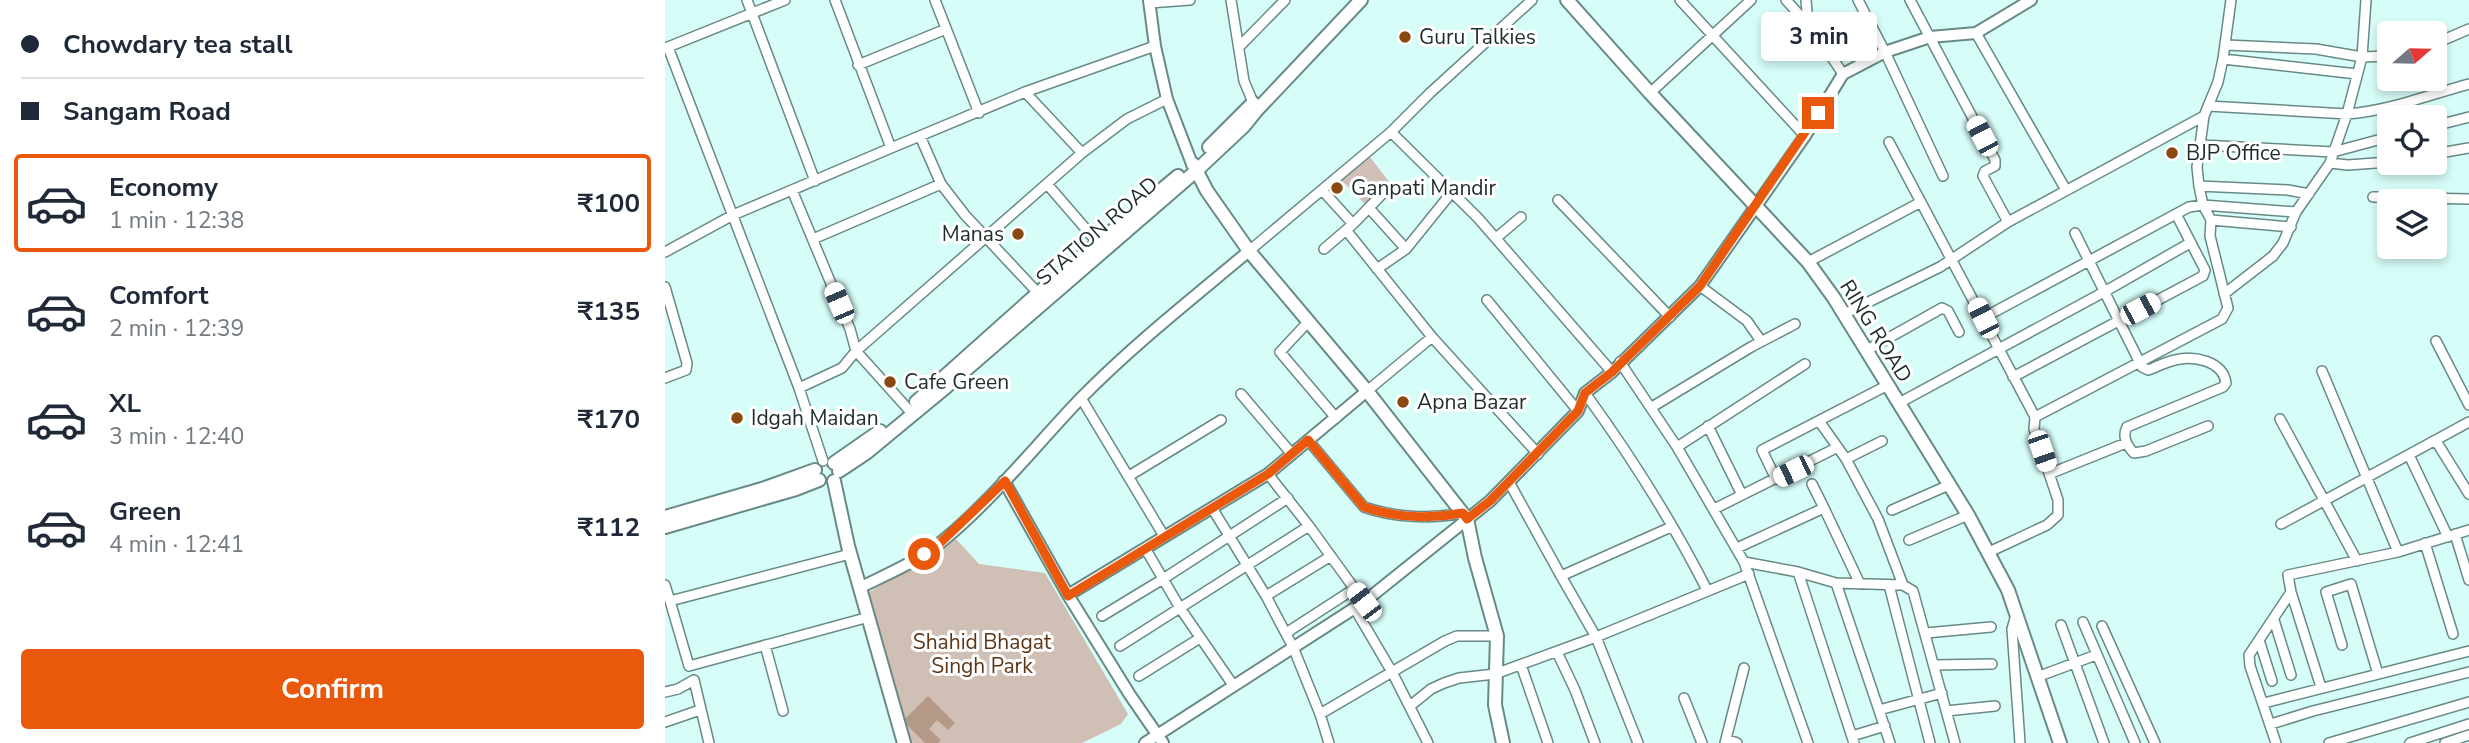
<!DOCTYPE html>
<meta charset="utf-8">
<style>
body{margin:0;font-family:"Nunito Sans",sans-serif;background:#f2f2f3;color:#1f2937;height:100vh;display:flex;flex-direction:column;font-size:26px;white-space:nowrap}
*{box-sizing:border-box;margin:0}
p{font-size:23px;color:#747a83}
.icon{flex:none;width:38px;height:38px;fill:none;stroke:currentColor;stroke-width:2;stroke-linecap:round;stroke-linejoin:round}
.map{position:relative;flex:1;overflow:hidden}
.sheet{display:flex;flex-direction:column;background:#fff;width:665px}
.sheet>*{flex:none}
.top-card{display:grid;align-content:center;height:154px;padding:0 21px;background:#fff}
.needle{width:46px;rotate:70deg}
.controls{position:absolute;left:1712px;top:21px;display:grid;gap:14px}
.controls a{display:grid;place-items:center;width:70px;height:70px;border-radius:7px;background:#fff;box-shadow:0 4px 10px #0003;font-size:35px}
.end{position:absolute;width:32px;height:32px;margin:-16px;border:9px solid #ea580c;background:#fff;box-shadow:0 0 0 4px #fff}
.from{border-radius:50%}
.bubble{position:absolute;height:49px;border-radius:7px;background:#fff;box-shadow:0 4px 10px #0003;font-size:23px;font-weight:700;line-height:49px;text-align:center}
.car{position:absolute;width:21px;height:42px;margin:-21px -10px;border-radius:9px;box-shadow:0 0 5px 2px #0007;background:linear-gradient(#fff 24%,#345 0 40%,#fff 0 76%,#345 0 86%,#fff 0)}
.top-card b{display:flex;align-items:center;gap:24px;height:66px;font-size:26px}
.top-card b+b{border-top:2px solid #e0e1e3}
.top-card i{width:18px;height:18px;background:#1f2937}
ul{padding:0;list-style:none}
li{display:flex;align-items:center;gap:21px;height:98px;margin:0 14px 10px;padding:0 7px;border:4px solid transparent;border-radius:7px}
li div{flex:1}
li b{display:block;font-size:26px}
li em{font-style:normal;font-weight:700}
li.active{border-color:#ea580c}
li>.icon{width:63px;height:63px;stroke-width:1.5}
.button{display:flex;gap:14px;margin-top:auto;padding:14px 21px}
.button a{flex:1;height:80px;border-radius:7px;background:#ea580c;color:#fff;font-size:28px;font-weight:700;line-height:80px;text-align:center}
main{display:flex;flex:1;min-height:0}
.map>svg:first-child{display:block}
.green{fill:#d0bfb4}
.water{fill:#b49987}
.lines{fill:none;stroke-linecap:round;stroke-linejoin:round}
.minor-casing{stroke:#688a86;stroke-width:12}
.tertiary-casing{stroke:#688a86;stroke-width:14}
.secondary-casing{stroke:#688a86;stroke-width:16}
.minor{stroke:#fff;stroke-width:9}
.tertiary{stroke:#fff;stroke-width:10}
.secondary{stroke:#fff;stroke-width:12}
.route{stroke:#ea580c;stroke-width:9}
.poi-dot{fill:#894910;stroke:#fff;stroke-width:2.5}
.labels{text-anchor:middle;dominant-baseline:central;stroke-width:6;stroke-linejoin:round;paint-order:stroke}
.poi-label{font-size:21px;fill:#1e2d2b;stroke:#fff;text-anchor:start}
.street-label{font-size:21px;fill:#1e2d2b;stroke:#fff}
.park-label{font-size:21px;fill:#5d3618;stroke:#fff}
</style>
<main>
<section class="sheet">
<div class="top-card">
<b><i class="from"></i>Chowdary tea stall</b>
<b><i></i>Sangam Road</b>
</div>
<ul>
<li class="active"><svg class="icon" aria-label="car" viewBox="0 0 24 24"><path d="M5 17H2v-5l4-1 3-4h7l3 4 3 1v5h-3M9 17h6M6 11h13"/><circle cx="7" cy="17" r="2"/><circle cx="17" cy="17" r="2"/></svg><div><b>Economy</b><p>1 min · 12:38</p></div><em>₹100</em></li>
<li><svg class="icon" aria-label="car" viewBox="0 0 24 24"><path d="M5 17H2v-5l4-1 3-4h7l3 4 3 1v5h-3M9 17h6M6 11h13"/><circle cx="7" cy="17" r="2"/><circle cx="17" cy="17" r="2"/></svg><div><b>Comfort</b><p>2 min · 12:39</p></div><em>₹135</em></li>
<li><svg class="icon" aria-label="car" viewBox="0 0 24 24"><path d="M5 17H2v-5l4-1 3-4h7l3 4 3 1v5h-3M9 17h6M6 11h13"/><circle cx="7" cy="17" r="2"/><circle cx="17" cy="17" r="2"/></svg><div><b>XL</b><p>3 min · 12:40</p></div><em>₹170</em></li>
<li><svg class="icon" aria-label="car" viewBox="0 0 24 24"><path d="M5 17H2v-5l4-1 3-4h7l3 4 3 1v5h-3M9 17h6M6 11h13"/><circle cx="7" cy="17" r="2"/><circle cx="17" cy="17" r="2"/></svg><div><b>Green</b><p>4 min · 12:41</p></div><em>₹112</em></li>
</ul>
<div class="button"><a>Confirm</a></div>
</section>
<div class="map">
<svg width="1804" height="743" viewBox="0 0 1804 743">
<rect width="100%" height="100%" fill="#d7fdf8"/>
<!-- green -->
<path class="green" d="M701,152L733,193L713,201L706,210L672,176Z
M291,539L314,564L380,573L463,714L456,724L417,743H246L201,594Z"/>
<!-- water -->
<path class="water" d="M263,696L290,723L283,730L272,720L264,729L276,740L273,743H260L238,721Z"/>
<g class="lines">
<!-- minor casing -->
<g class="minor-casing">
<path id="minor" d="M82,0L150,181
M120,0L3,47L134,388L158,461
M170,0L226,148
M270,0L314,113
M566,0L579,81L590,107
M1015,0L1140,136
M1121,0L1149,31L1178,74
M1141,0L1143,23
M1193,0L1220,52L1278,176
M1245,0L1330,160V166L1320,171L1318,176L1343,222
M484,3L525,0
M1311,33L1401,190
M1769,44L1804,29
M1561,45L1651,49L1697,57L1724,56
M574,47L620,0
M1558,59L1692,74
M193,65L281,29
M360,92L417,153L462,119L502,99
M985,93L1086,0
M1543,106L1682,114C1724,111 1763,95 1804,84
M1769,126L1804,117
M726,132L813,218L947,372
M255,136L276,184L300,215L373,293
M1224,142L1370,417
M1536,145L1668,152L1724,137
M1769,154L1804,148
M1665,163L1683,165L1724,162
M382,184L433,243
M1534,186L1623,190L1644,194
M127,190L185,329L191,351L243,409
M657,190L688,224
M1708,197L1804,199
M893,200L1005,317
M704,208L741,249
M1511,214L1524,207L1538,205L1631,212
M1546,220L1626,227
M681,230L767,337L873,454
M1410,233L1477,367L1483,370C1492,367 1500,362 1510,360C1529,355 1558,361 1561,383L1558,387L1462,427C1457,436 1462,446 1469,453L1481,451L1543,426
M831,238L856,217
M148,239L276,184
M659,249L688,224L721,190
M584,251L726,132L765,93L867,0
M0,252L68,215L226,148L360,92L490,46
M1143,262L1256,202
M712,269L741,249L787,192
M1035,286L1082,321L1096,341
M0,287L22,363L21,370L0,378
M1559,294L1608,256L1618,243L1631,212L1665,163L1682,114L1697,57L1701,0
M822,300L913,411
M1179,314L1275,267L1343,222L1539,116
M1318,318L1511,214L1540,270L1538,276L1348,377
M643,322L615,352L671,418
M1771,341L1804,405
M1202,350L1277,308L1283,311L1294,332
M955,362L1012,447L1079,562L1143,743
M1657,371L1733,552
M134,388L177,368L191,351L417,153
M702,391L767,337
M920,393C965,455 1007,521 1042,590
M576,394L626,453
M416,398L499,536
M1234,403L1439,292L1525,243
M987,407L1086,347L1130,324
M1615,419L1692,561
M1154,421L1181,459L1213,519L1238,585
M1043,426L1077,495L1049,509
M643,440L699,507C730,518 766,519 798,513
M1771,441L1804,494
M1012,447L1140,364
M1744,455L1783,537
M1181,459L1217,441
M603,474L644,526L699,602
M1384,474L1461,443
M464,476L556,420
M1111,479L1097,450L1223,385
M844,482L896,576L1006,527
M1147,484L1159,508
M1077,495L1171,448
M547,508L601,596
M1227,510L1284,485
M1616,524L1804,422
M1790,534L1804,580
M1244,540L1303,515
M1760,543L1788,634
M480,548L515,608L568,685
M1072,548L1159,508L1195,584
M1324,552L1382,525L1393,515V500L1369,429L1370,417L1557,319L1563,308L1545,236L1546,220L1538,205L1534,186L1532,167L1539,116L1553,82L1558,59L1566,0
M666,556L601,596L628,647L655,714L780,641L792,636H832
M1079,562L1133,572L1171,583L1238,585L1248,591L1290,743
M1133,572L1189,743
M896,576L931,637L1084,574
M1171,583L1225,743
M0,585L5,601L185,554
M1224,585L1265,743
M1626,592L1656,687
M5,601L24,666L204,617
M690,609L727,672L763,743
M1351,615L1347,629L1355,743
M437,616L498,579L623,498
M1609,620L1626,675
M1418,622L1470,743
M1396,625L1439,743
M1437,626L1490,743
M621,633L689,589
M1261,633L1326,627
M1594,640L1607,681
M100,645L118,711
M1677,645L1661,592L1686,584L1713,674
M455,646L644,526
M892,652L910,690L930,743
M856,665L883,743
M1269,665L1327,664
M474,676L535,638
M1372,677L1431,655
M0,692L13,689L29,680L44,743
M1019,698L1037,743
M1599,703L1804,651
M745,706L766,689L779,683L794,678L830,674L931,637L973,743
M1214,710L1277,693
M1281,711L1330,706
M655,714L664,743
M0,722L35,710
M1606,724L1648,711L1804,672
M1187,736L1220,726
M1061,739L1072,743
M1060,743L1079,668
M1611,743L1585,666L1584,655L1626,592L1623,575L1733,552L1804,530
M1664,743L1804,702
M1745,743L1804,724
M1780,743L1804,735"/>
</g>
<!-- tertiary casing -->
<g class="tertiary-casing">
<path id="tertiary" d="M484,0L490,46L502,99L527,164
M339,481L403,595L465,695L498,743
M196,587C223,574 251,562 275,543C327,501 370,446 416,398C468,345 528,298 584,251
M403,595L603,474L702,391
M480,743L699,602L825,501L913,411L920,393L947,372L1035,286L1140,136L1178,74L1220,52L1265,37L1311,33L1366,0"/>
</g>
<!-- secondary casing -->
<g class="secondary-casing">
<path id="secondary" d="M902,0L985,93L1143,262L1169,298L1303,515L1343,590L1395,743
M544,147L588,103
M528,164L542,191L584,251L702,391L802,519L810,558L832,636L830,705L838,743
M251,402L373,293L513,176
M169,463L215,431
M174,471L201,453L281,387L531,171L579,126L591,111L696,0
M169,481L183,546L239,743
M0,517L97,489L150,470
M0,527L131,489L154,480"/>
</g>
<!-- minor -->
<use href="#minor" class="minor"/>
<!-- tertiary -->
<use href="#tertiary" class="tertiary"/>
<!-- secondary -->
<use href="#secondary" class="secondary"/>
</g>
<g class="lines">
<!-- route -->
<path class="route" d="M259,554L274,544L340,481L403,596L603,474L643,440L699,507C730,518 766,519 798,513L802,519L825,501L913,411L920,393L947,372L1035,286L1153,113"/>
</g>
<!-- markers -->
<g class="poi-dot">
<circle cx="740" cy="37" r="7"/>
<circle cx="1507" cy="153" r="7"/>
<circle cx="672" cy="188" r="7"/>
<circle cx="353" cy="234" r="7"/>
<circle cx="225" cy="382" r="7"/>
<circle cx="738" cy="402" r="7"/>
<circle cx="72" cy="418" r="7"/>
</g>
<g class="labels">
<!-- poi labels -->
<g class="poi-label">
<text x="754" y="37">Guru Talkies</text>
<text x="1521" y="153">BJP Office</text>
<text x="686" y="188">Ganpati Mandir</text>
<text x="339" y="234" text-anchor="end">Manas</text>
<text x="239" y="382">Cafe Green</text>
<text x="752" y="402">Apna Bazar</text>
<text x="86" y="418">Idgah Maidan</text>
</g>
<!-- street labels -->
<g class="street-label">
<text transform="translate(432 231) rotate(-41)">STATION ROAD</text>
<text transform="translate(1211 331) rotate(58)">RING ROAD</text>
</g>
<!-- park labels -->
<g class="park-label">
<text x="317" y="642">Shahid Bhagat<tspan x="317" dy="24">Singh Park</tspan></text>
</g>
</g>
</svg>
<div class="controls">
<a><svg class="needle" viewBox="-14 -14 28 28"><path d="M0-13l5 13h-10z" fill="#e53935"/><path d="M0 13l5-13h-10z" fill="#747a83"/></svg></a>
<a><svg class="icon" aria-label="locate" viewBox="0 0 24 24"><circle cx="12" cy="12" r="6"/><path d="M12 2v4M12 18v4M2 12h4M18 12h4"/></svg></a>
<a><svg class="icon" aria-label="layers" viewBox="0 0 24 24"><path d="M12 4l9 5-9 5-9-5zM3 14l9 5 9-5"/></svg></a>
</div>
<i class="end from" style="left:259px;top:554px"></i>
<i class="end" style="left:1153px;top:113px"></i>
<div class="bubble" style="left:1096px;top:12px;width:116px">3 min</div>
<i class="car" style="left:1317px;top:136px;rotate:332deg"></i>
<i class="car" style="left:174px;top:303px;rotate:337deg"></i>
<i class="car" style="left:1475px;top:309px;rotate:62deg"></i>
<i class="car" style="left:1318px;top:318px;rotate:333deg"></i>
<i class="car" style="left:1377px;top:451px;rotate:161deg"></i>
<i class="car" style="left:1128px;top:471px;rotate:244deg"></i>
<i class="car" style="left:699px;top:602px;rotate:323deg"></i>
</div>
</main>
